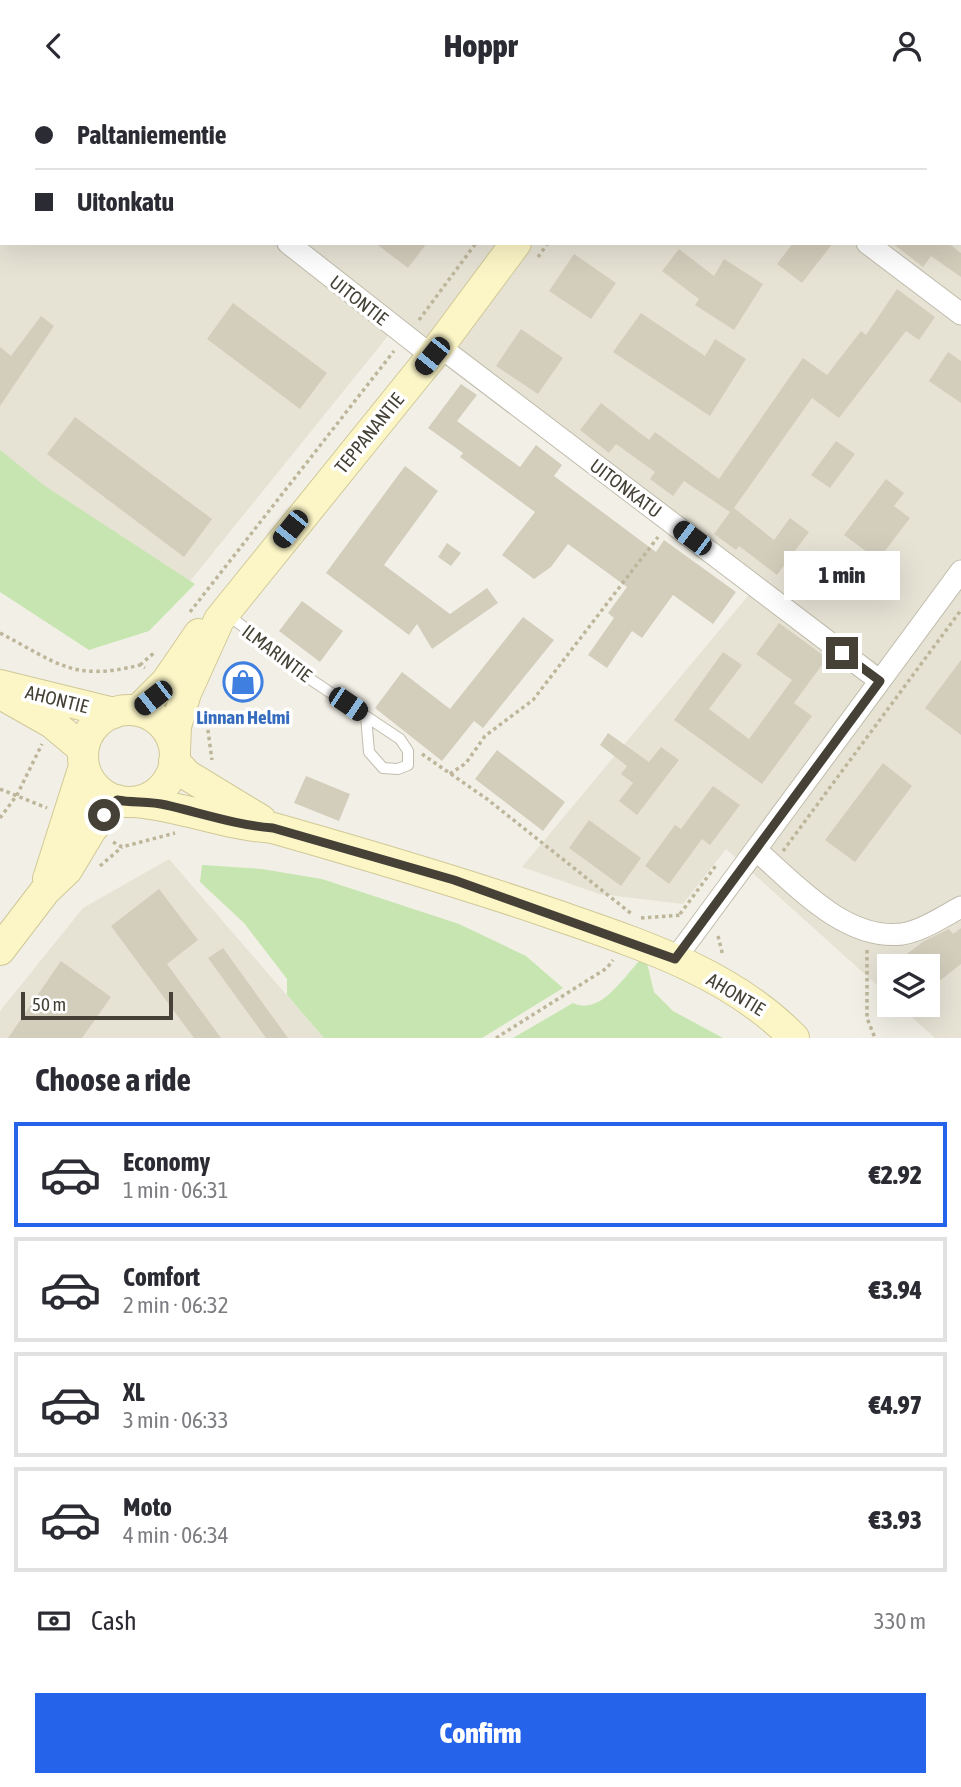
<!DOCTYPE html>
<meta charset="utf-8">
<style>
body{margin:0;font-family:"Asap Condensed",sans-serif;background:#f7f7f7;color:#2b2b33;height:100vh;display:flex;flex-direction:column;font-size:26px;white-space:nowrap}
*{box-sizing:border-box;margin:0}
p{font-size:23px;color:#7c7c81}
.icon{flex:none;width:38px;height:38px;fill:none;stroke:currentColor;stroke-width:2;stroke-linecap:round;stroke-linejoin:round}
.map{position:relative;height:947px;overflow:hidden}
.side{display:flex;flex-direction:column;background:#fff;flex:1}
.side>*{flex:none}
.guide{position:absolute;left:0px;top:0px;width:962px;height:154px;box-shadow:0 7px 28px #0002;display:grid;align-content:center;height:154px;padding:0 35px;background:#fff}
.tools{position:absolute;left:877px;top:863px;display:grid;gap:14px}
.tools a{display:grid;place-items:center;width:63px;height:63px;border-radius:0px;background:#fff;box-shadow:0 7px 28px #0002;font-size:35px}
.scale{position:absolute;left:21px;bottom:18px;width:152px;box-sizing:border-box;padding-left:7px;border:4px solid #454136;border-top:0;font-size:19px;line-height:24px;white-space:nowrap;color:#454136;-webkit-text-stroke:5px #fff;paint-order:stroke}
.end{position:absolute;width:32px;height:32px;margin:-16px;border:9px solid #454136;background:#fff;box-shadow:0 0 0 4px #fff}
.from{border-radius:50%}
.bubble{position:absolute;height:49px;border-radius:0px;background:#fff;box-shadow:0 7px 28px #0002;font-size:23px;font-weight:800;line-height:49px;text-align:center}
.car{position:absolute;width:21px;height:42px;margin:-21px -10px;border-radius:9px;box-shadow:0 0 5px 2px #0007;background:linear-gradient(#222 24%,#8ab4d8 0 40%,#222 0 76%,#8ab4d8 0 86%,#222 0)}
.guide b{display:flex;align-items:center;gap:24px;height:66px;font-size:26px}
.guide b+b{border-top:2px solid #e1e1e2}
.guide i{width:18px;height:18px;background:#2b2b33}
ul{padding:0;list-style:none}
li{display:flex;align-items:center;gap:21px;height:105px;margin:0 14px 10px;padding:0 21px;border:4px solid #e1e1e2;border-radius:0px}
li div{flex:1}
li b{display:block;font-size:26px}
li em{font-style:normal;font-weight:800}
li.active{border-color:#2563eb}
li>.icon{width:63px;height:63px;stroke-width:1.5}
h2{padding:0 35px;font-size:32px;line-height:84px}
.pay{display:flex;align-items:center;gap:18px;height:77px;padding:0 35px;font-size:26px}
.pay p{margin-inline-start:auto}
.action{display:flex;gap:14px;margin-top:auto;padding:14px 35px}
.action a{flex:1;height:80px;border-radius:0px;background:#2563eb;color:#fff;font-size:28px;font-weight:800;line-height:80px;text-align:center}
header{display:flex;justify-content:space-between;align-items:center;height:91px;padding:0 35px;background:#fff;font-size:32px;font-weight:800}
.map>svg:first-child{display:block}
.residential{fill:#e6e3d5;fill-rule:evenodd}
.green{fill:#c7e5b1}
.building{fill:#d3cdbc}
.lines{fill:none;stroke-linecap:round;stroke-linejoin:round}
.lane-casing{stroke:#c0bcac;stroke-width:12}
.street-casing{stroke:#c0bcac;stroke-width:23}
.secondary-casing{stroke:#d0c898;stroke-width:32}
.path{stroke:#beb69b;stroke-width:3.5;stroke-dasharray:3.5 3.5;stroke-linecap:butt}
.lane{stroke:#fff;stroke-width:10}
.street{stroke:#fff;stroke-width:21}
.secondary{stroke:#fcf6c7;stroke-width:30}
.route{stroke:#454136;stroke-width:9}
.labels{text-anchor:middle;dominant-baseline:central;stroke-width:7;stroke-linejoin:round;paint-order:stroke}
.street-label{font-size:19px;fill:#454136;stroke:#fff}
.shop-label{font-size:19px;font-weight:bold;fill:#366cbe;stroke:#fff}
</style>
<header><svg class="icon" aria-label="back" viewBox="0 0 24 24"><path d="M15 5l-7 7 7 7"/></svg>Hoppr<svg class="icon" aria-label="person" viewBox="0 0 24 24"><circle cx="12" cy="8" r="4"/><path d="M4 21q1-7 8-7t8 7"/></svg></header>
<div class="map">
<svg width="961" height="947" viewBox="0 0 961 947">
<rect width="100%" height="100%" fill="#f2f0e6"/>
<!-- residential -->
<path class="residential" d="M0,0H961V947H935L898,914H928V875H889V905L726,758L683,813L599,803L522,776L752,500L400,230L170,515L0,384ZM2,2H961V152H2Z
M169,768L324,947H0V920L83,817Z"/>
<!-- green -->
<path class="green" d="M0,359L45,395L195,493L149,540L89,559L0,501Z
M202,774L262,778L322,788L459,833L526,865L563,897L482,947H324L287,904V888L244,832L200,791Z
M640,869L647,872L654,901L673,920L723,947H513L573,912C600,925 623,887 640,869Z"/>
<!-- building -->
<path class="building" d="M375,152H427L408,177Z
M793,152H833L802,192L777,173Z
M892,152H948L961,162V186L931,165L923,176Z
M679,158L714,185L724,168L763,193L734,239L695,214L699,208L662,180Z
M574,163L616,192L591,228L549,200Z
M897,198L935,226L919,249L906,240L839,327L812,307L734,417L774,449L790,427L809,441L777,484L739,455L736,459L714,443L730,421L684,390L673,405L650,388L655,381L616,353L609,362L580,339L601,312L649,349L655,341L719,388L803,267L827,284L861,240L866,244Z
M233,212L327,282L300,318L207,248Z
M641,222L705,265L715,248L746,268L710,325L613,261Z
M41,225L54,235L0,315V256L11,265Z
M521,238L563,267L538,303L496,275Z
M948,261L961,270V312L929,290Z
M461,293L477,304L457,330L520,376L536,354L562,374L554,385L656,461L664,449L736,501L713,533L673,504L642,547L632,540L607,577L588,564L614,527L608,522L627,496L568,453L551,476L534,488L502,464L535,421L460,366L463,362L428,337Z
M75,326L212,428L184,466L47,363Z
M836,350L855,363L830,397L811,384Z
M405,375L438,400L384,474L450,523L487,497L498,512L432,558L417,533L409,544L326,482Z
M886,388L904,402L894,415L910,427L878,469L844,444Z
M447,452L461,462L451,475L438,466Z
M302,510L343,540L320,571L279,540Z
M523,526L554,549L483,637L474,630L442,670L375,617L402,581L450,618Z
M779,532L827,567L794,612L812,625L762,693L674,629L723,561L742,574L709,618L749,648L792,589L756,563Z
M961,569V644L925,617Z
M246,571L261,580L248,601L233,592Z
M608,642L649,671L661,656L679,669L637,724L619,710L633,692L621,683L627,675L600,654Z
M497,659L565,711L543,740L475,688Z
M883,672L912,695L855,771L825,749Z
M306,685L350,703L339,730L294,712Z
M713,695L740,714L710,754L702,748L669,793L645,775L675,734L681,738Z
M589,729L641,767L621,795L569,757Z
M159,798L198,849L167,873L221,947H194L111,835Z
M961,837V873L928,899V875H891L924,850L949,838L953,843Z
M223,857L259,907L288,947H266L208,867Z
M61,870L111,906L82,947H8Z"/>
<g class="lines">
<!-- lane casing -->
<g class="lane-casing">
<path id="lane" d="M227,523L313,590L400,648L408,660V674L398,678L383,677L369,661L366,625"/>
</g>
<!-- street casing -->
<g class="street-casing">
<path id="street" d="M88,0L91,2
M666,0L668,2
M278,2L280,0
M288,152L432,265
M867,152L961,223
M439,255L880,590
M756,759C795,793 845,850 902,843C922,840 944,825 961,816
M675,868L961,480"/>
</g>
<!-- secondary casing -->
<g class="secondary-casing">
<path id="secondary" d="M628,2L630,0
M0,594L114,622
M6,606L52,632L83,658
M83 665a46 46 0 1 1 92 0a46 46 0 1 1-92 0Z
M137,620L166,591L199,543
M175,661L176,635L186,602L219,529L432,265L516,152
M174,670L187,684L261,729
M135,711C182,715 226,734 273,737C368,764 463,792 556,824C640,853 731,882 794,947
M48,788L84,675
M0,859L45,800L67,779L91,739L117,709"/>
</g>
<!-- path -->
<path class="path" d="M586,2L587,0
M538,166L548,152
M419,229L476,152
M190,521L394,260
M0,542C58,572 72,591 140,574L145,577
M140,574L155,561
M206,625L212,669
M422,663L487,708L633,824
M450,683L466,672L485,645L533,609L658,446
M0,698L47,717
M0,727L17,704L42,653
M113,751L122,756L175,742
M783,760L961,519
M100,775L122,756
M680,823L717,773
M641,827L682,824
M718,845L723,865
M867,859V927L875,947
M496,947L607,877L613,869"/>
<!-- lane -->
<use href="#lane" class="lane"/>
<!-- street -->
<use href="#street" class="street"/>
<!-- secondary -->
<use href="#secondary" class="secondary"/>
</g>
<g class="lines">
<!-- route -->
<path class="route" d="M104,724L117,709C133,712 149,710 166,714C201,722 236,734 273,737L454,789L675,868L880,590L842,562"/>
</g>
<!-- icons -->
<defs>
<g id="shop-ring" transform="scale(2.0125)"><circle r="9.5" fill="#fff" stroke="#3f7fe0" stroke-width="1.5"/><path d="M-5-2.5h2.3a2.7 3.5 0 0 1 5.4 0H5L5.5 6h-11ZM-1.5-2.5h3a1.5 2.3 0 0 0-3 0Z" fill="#3f7fe0"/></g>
</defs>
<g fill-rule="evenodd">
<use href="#shop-ring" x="243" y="591"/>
</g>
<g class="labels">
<!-- street labels -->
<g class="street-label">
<text transform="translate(359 209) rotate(38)">UITONTIE</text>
<text transform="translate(369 342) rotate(-51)">TEPPANANTIE</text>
<text transform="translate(626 397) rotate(37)">UITONKATU</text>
<text transform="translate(277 562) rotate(37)">ILMARINTIE</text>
<text transform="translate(57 608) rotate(14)">AHONTIE</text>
<text transform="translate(736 903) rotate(31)">AHONTIE</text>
</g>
<!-- shop labels -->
<g class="shop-label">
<text x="243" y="626">Linnan Helmi</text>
</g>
</g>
</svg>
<div class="tools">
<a><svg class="icon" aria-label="layers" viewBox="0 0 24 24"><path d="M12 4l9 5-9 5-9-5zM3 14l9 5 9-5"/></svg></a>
</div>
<div class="scale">50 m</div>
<i class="end from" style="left:104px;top:724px"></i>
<i class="end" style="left:842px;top:562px"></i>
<div class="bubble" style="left:784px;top:460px;width:116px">1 min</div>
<i class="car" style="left:432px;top:265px;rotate:219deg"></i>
<i class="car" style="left:290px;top:438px;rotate:219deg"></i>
<i class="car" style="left:692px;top:447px;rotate:307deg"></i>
<i class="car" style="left:153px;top:607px;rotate:232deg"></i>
<i class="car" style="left:348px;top:613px;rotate:124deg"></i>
<div class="guide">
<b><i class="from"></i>Paltaniementie</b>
<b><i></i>Uitonkatu</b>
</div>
</div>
<section class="side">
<h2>Choose a ride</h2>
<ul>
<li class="active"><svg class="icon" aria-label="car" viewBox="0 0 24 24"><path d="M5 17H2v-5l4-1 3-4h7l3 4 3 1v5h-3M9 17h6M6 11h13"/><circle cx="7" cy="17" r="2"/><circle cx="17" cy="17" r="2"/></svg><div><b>Economy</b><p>1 min · 06:31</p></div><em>€2.92</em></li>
<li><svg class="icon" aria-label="car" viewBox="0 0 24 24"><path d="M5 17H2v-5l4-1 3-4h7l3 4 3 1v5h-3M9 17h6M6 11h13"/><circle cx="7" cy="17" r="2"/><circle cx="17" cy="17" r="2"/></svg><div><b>Comfort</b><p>2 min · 06:32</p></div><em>€3.94</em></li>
<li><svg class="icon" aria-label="car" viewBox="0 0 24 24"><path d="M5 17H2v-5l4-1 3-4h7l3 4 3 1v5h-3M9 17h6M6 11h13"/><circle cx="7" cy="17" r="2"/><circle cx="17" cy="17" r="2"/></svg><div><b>XL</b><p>3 min · 06:33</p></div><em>€4.97</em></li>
<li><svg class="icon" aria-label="car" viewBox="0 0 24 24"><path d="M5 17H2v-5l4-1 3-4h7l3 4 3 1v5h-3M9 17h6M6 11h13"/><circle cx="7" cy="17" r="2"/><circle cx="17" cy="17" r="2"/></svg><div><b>Moto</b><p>4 min · 06:34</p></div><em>€3.93</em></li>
</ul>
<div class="pay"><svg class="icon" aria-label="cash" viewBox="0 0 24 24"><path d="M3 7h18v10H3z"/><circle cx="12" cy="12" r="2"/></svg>Cash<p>330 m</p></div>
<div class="action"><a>Confirm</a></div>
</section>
